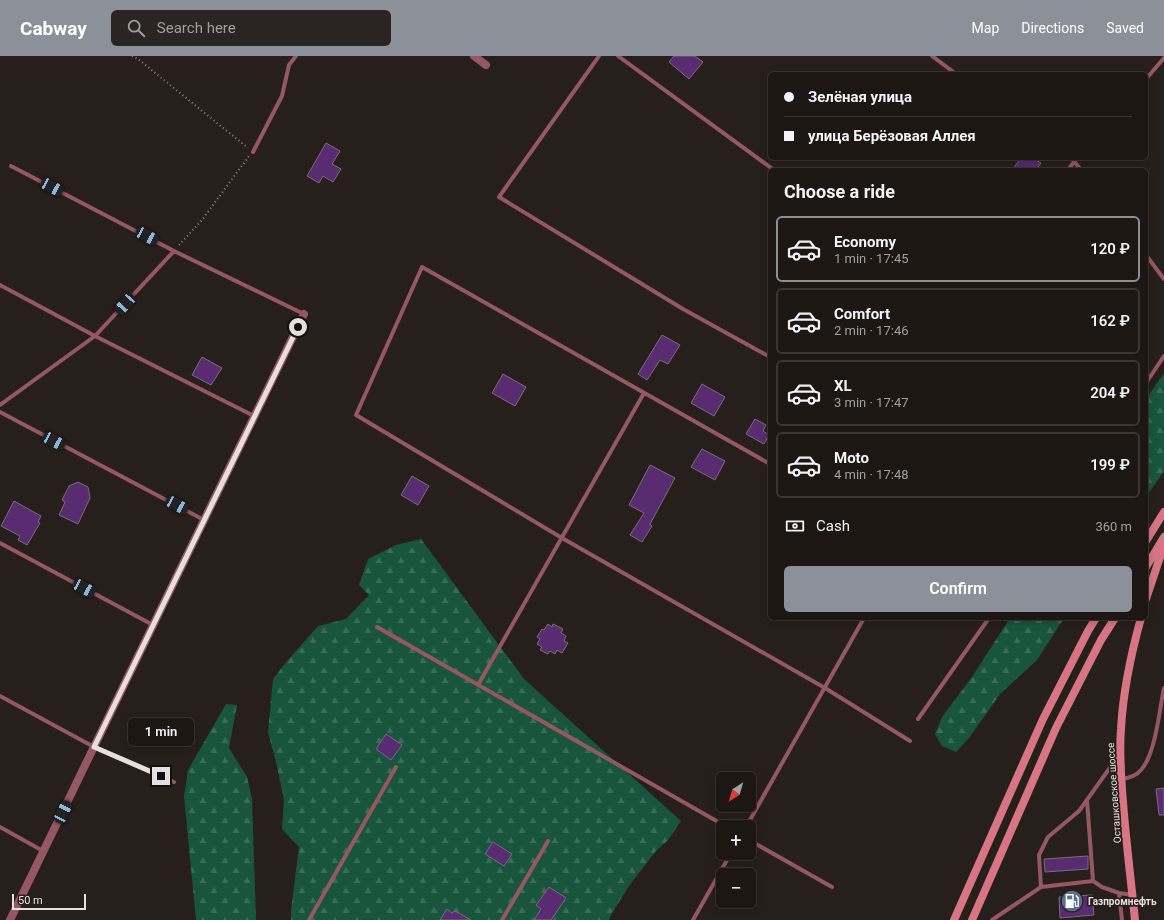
<!DOCTYPE html>
<meta charset="utf-8">
<style>
body{margin:0;font-family:Roboto,sans-serif;background:#2a2422;color:#f1f3f6;height:100vh;display:flex;flex-direction:column;font-size:15px;white-space:nowrap}
*{box-sizing:border-box;margin:0}
p{font-size:13px;color:#a09fa0}
.icon{flex:none;width:22px;height:22px;fill:none;stroke:currentColor;stroke-width:2;stroke-linecap:round;stroke-linejoin:round}
.map{position:relative;flex:1;overflow:hidden}
.sheet{position:absolute;left:768px;top:112px;width:380px;height:452px;display:flex;flex-direction:column;background:#1d1714;border-radius:6px;box-shadow:0 2px 10px #0003,0 0 0 1px #3b3634}
.sheet>*{flex:none}
.banner{position:absolute;left:768px;top:16px;width:380px;height:88px;border-radius:6px;box-shadow:0 2px 10px #0003,0 0 0 1px #3b3634;display:grid;align-content:center;height:88px;padding:0 16px;background:#1d1714}
.needle{width:26px;rotate:217deg}
.buttons{position:absolute;left:716px;top:716px;display:grid;gap:8px}
.buttons a{display:grid;place-items:center;width:40px;height:40px;border-radius:6px;background:#1d1714;box-shadow:0 2px 10px #0003,0 0 0 1px #3b3634;font-size:20px}
.scale{position:absolute;left:12px;bottom:10px;width:74px;box-sizing:border-box;padding-left:4px;border:2px solid #e5dfdd;border-top:0;font-size:11px;line-height:14px;white-space:nowrap;color:#e5dfdd;-webkit-text-stroke:3px #271f1b;paint-order:stroke}
.end{position:absolute;width:18px;height:18px;margin:-9px;border:5px solid #e5dfdd;background:#111;box-shadow:0 0 0 2px #111}
.from{border-radius:50%}
.bubble{position:absolute;height:28px;border-radius:6px;background:#1d1714;box-shadow:0 2px 10px #0003,0 0 0 1px #3b3634;font-size:13px;font-weight:600;line-height:28px;text-align:center}
.car{position:absolute;width:12px;height:24px;margin:-12px -6px;border-radius:5px;box-shadow:0 0 3px 1px #0007;background:linear-gradient(#222 24%,#8ab4d8 0 40%,#222 0 76%,#8ab4d8 0 86%,#222 0)}
.banner b{display:flex;align-items:center;gap:14px;height:38px;font-size:15px}
.banner b+b{border-top:1px solid #3b3634}
.banner i{width:10px;height:10px;background:#f1f3f6}
ul{padding:0;list-style:none}
li{display:flex;align-items:center;gap:12px;height:66px;margin:0 8px 6px;padding:0 8px;border:2px solid #3b3634;border-radius:6px}
li div{flex:1}
li b{display:block;font-size:15px}
li em{font-style:normal;font-weight:600}
li.active{border-color:#8c9099}
li>.icon{width:36px;height:36px;stroke-width:1.5}
h2{padding:0 16px;font-size:18px;line-height:48px}
.pay{display:flex;align-items:center;gap:10px;height:44px;padding:0 16px;font-size:15px}
.pay p{margin-inline-start:auto}
.cta{display:flex;gap:8px;margin-top:auto;padding:8px 16px}
.cta a{flex:1;height:46px;border-radius:6px;background:#8c9099;color:#fff;font-size:16px;font-weight:600;line-height:46px;text-align:center}
header{display:flex;align-items:center;gap:24px;box-sizing:border-box;height:56px;padding:0 20px;background:#8c9099;color:#fff}
header strong{font-size:19px}
nav{display:flex;gap:22px;margin-inline-start:auto;font-size:14px}
.search{width:280px;height:36px;background:#2a2422;display:flex;align-items:center;gap:10px;box-sizing:border-box;padding:0 14px;border-radius:6px;color:#a09fa0;font-size:15px}
.map>svg:first-child{display:block}
.forest{fill:url(#forest-firs)}
.building{fill:#592c72;stroke:#756f78}
.lines{fill:none;stroke-linecap:round;stroke-linejoin:round}
.path{stroke:#8f8885;stroke-width:2;stroke-dasharray:1 3;stroke-linecap:butt}
.lane{stroke:#955761;stroke-width:4}
.street{stroke:#955761;stroke-width:8}
.secondary{stroke:#d77585;stroke-width:8}
.route{stroke:#e5dfdd;stroke-width:5}
.labels{text-anchor:middle;dominant-baseline:central;stroke-width:3.5;stroke-linejoin:round;paint-order:stroke}
.street-label{font-size:10px;fill:#e5dfdd;stroke:#271f1b}
.poi-label{font-size:10px;font-weight:bold;fill:#e5dfdd;stroke:#271f1b;text-anchor:start}
</style>
<header>
<strong>Cabway</strong>
<div class="search"><svg class="icon" aria-label="search" viewBox="0 0 24 24"><circle cx="10" cy="10" r="6"/><path d="M15 15l6 6"/></svg>Search here</div>
<nav><a>Map</a><a>Directions</a><a>Saved</a></nav>
</header>
<div class="map">
<svg width="1164" height="864" viewBox="0 0 1164 864">
<defs>
<pattern id="forest-firs" width="22" height="20" patternUnits="userSpaceOnUse"><rect width="22" height="20" fill="#19553d"/><path d="M5 1l3.5 6h-7zM16 11l3.5 6h-7z" fill="#3a6d59"/></pattern>
</defs>
<rect width="100%" height="100%" fill="#271f1b"/>
<!-- forest -->
<path class="forest" d="M1164,317V415L1146,441V343Z
M421,483L524,623L681,765L668,784L656,795L631,827L612,857L609,864H291V854L299,791L282,773L284,744L277,710L268,676L273,623L288,604L318,570L346,563L369,539L359,529L368,503L396,489Z
M1010,562H1064L1037,604L1000,638L969,682L956,696L942,690L935,678L942,661L972,621Z
M226,648L237,649L229,692L247,721L252,743L256,864H196L184,740L188,714Z"/>
<!-- building -->
<path class="building" d="M674,0H695L703,6L689,23L669,6Z
M326,87L340,95L332,108L341,113L333,126L323,120L319,127L307,120Z
M1021,102H1033L1041,107L1036,114H1012Z
M662,279L680,289L668,308L660,304L647,324L638,318Z
M202,301L222,312L211,329L192,319Z
M503,318L526,331L515,350L492,337Z
M702,328L725,341L714,360L691,347Z
M755,363L766,369L763,375L769,379L764,388L746,378Z
M702,393L725,405L715,424L691,411Z
M650,409L675,422L650,468L652,470L642,486L630,479L644,457L629,449Z
M412,420L429,430L418,449L401,439Z
M78,426L88,431L90,442L78,468L59,459L65,446L62,444L69,430Z
M14,445L41,460L38,466L40,467L27,489L18,484L20,480L1,470Z
M548,568L552,571L553,568L563,573L561,577L566,580L564,585L568,587L562,597L557,594L555,598L550,595L548,598L540,594L542,591L537,588L540,583L537,581L542,573L544,574Z
M386,678L402,689L391,704L376,693Z
M1164,732V759H1159L1156,733Z
M493,786L512,798L504,810L485,798Z
M1088,800V813L1045,816L1044,803Z
M549,831L566,842L551,864H534L541,853L536,849Z
M1092,839L1094,859L1060,862L1059,841Z
M447,853L452,857L455,855L471,864H440Z"/>
<g class="lines">
<!-- path -->
<path class="path" d="M132,0L138,3L248,92
M179,189L202,164L249,100"/>
<!-- lane -->
<path class="lane" d="M599,0L499,141L683,253L770,301
M618,0L774,114
M932,0L956,18
M1146,23L1164,2
M253,96L282,40L289,9L296,0
M1070,102L1074,105L1081,114
M11,110L174,195L304,258
M1068,114L1077,102
M1146,199L1164,223
M0,229L95,280L254,360
M1146,327L1164,300
M0,349L95,280L174,195
M0,356L204,464
M770,408L422,211L356,359L562,482L825,632L910,685
M0,487L153,569
M377,571L727,771
M478,629L644,337
M0,640L94,691L174,726
M918,663L989,562
M1119,699L1079,755L1048,781L1039,799L1041,831L1093,825L1102,831L1119,837L1133,839
M1122,723C1129,722 1136,720 1141,714C1156,697 1159,655 1164,632
M1087,744L1093,825
M0,771L43,795
M746,771L864,562
M749,784L832,831
M1119,837L1122,864
M309,864L396,711
M502,864L548,785
M693,864L731,797
M992,864L1041,831"/>
<!-- street -->
<path class="street" d="M474,0L486,9
M10,864L304,258"/>
<!-- secondary -->
<path class="secondary" d="M1146,485L1164,456
M1146,511L1164,481
M1146,543L1164,489
M954,864L1043,663L1088,575L1096,562
M972,864L1056,672L1101,584L1115,562
M1135,864C1131,825 1126,785 1123,746C1121,722 1119,697 1121,673C1123,635 1131,598 1141,562"/>
</g>
<g class="lines">
<!-- route -->
<path class="route" d="M161,720L94,691L298,271"/>
</g>
<!-- icons -->
<defs>
<g id="fuel-disc" transform="scale(1.15)"><circle r="9.5" fill="#5c6f8a" stroke="#271f1b"/><path d="M-5.5-6h7V0h2V4h1.3V-2.5L3-4.5l.8-.8L6-3V5H2.5V1h-1V6h-7ZM-4.2-4.7v3.2H.2V-4.7Z" fill="#fff"/></g>
</defs>
<g fill-rule="evenodd">
<use href="#fuel-disc" x="1072" y="845"/>
</g>
<g class="labels">
<!-- street labels -->
<g class="street-label">
<text transform="translate(1114 737) rotate(-94)">Осташковское шоссе</text>
</g>
<!-- poi labels -->
<g class="poi-label">
<text x="1088" y="845">Газпромнефть</text>
</g>
</g>
</svg>
<div class="buttons">
<a><svg class="needle" viewBox="-14 -14 28 28"><path d="M0-13l5 13h-10z" fill="#e53935"/><path d="M0 13l5-13h-10z" fill="#a09fa0"/></svg></a>
<a>+</a>
<a>−</a>
</div>
<div class="scale">50 m</div>
<i class="end from" style="left:298px;top:271px"></i>
<i class="end" style="left:161px;top:720px"></i>
<div class="bubble" style="left:128px;top:662px;width:66px">1 min</div>
<i class="car" style="left:52px;top:131px;rotate:118deg"></i>
<i class="car" style="left:147px;top:180px;rotate:118deg"></i>
<i class="car" style="left:125px;top:248px;rotate:222deg"></i>
<i class="car" style="left:54px;top:385px;rotate:118deg"></i>
<i class="car" style="left:177px;top:449px;rotate:118deg"></i>
<i class="car" style="left:84px;top:532px;rotate:118deg"></i>
<i class="car" style="left:63px;top:756px;rotate:26deg"></i>
<div class="banner">
<b><i class="from"></i>Зелёная улица</b>
<b><i></i>улица Берёзовая Аллея</b>
</div>
<section class="sheet">
<h2>Choose a ride</h2>
<ul>
<li class="active"><svg class="icon" aria-label="car" viewBox="0 0 24 24"><path d="M5 17H2v-5l4-1 3-4h7l3 4 3 1v5h-3M9 17h6M6 11h13"/><circle cx="7" cy="17" r="2"/><circle cx="17" cy="17" r="2"/></svg><div><b>Economy</b><p>1 min · 17:45</p></div><em>120 ₽</em></li>
<li><svg class="icon" aria-label="car" viewBox="0 0 24 24"><path d="M5 17H2v-5l4-1 3-4h7l3 4 3 1v5h-3M9 17h6M6 11h13"/><circle cx="7" cy="17" r="2"/><circle cx="17" cy="17" r="2"/></svg><div><b>Comfort</b><p>2 min · 17:46</p></div><em>162 ₽</em></li>
<li><svg class="icon" aria-label="car" viewBox="0 0 24 24"><path d="M5 17H2v-5l4-1 3-4h7l3 4 3 1v5h-3M9 17h6M6 11h13"/><circle cx="7" cy="17" r="2"/><circle cx="17" cy="17" r="2"/></svg><div><b>XL</b><p>3 min · 17:47</p></div><em>204 ₽</em></li>
<li><svg class="icon" aria-label="car" viewBox="0 0 24 24"><path d="M5 17H2v-5l4-1 3-4h7l3 4 3 1v5h-3M9 17h6M6 11h13"/><circle cx="7" cy="17" r="2"/><circle cx="17" cy="17" r="2"/></svg><div><b>Moto</b><p>4 min · 17:48</p></div><em>199 ₽</em></li>
</ul>
<div class="pay"><svg class="icon" aria-label="cash" viewBox="0 0 24 24"><path d="M3 7h18v10H3z"/><circle cx="12" cy="12" r="2"/></svg>Cash<p>360 m</p></div>
<div class="cta"><a>Confirm</a></div>
</section>
</div>
